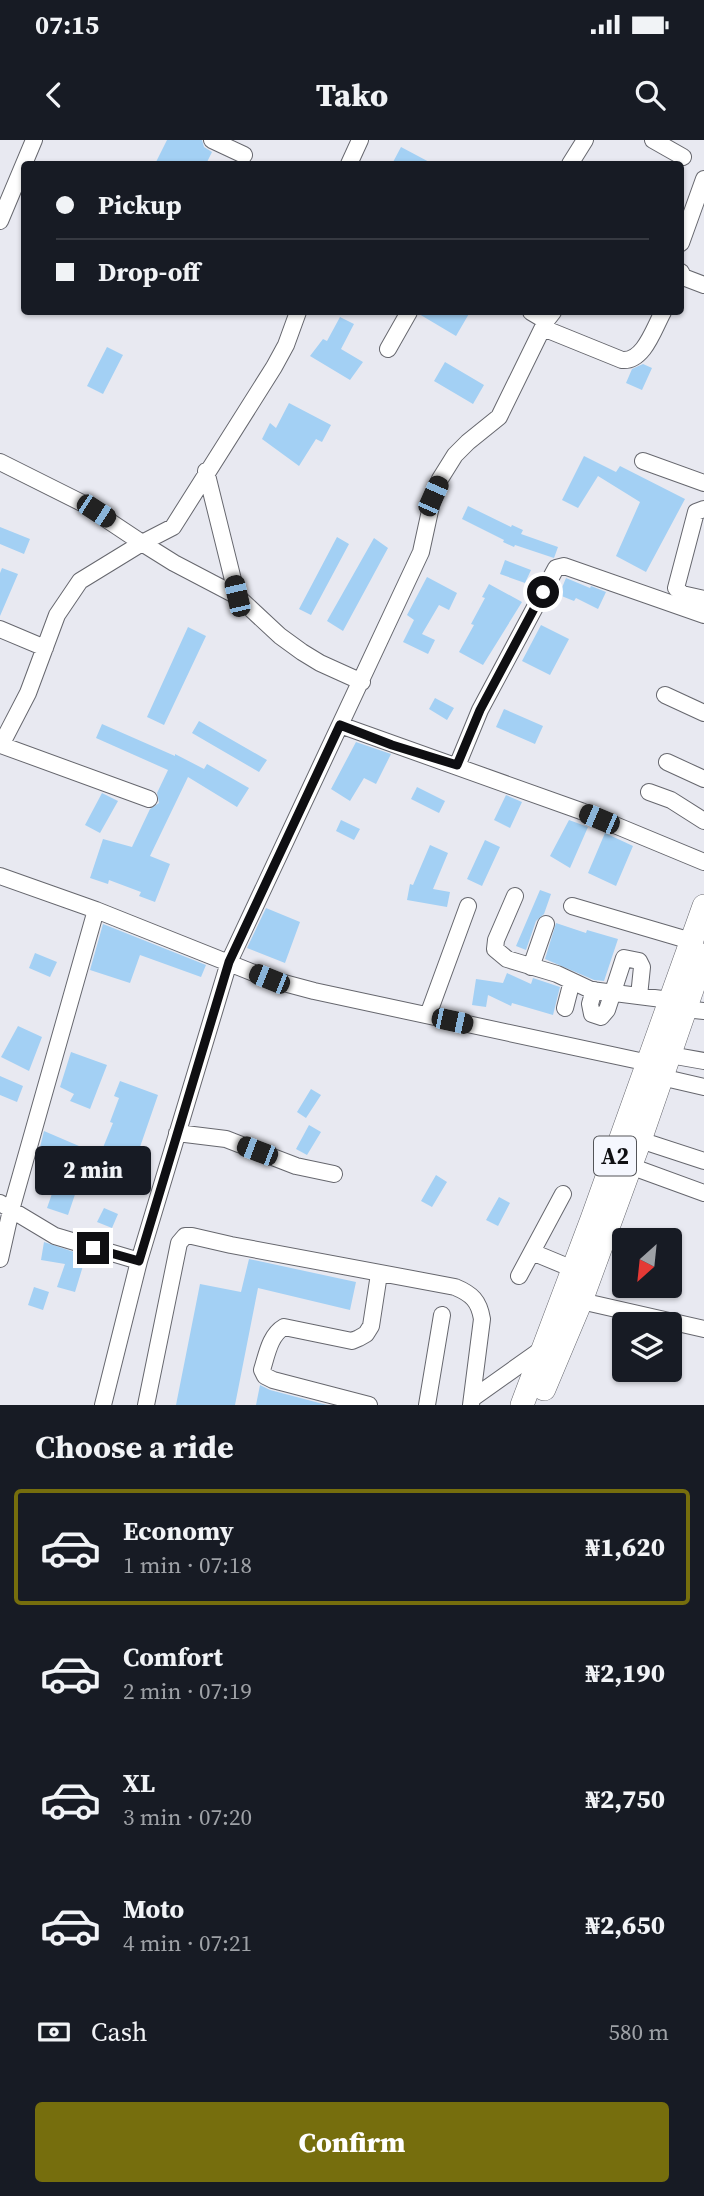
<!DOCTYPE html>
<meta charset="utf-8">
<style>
body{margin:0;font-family:"Source Serif 4",serif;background:#242831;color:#f1f3f6;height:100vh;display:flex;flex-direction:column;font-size:26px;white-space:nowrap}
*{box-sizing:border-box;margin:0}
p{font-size:23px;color:#9ea1a6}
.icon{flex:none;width:38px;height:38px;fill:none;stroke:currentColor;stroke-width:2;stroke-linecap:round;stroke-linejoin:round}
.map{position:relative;height:1265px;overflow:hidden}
.drawer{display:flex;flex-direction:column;background:#171b24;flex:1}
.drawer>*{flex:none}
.top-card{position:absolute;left:21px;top:21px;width:663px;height:154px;border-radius:7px;box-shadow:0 2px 5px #0004;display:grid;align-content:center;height:154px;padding:0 35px;background:#171b24}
.needle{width:46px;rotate:207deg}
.fabs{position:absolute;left:612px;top:1088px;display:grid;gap:14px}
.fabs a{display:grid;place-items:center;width:70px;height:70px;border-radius:7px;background:#171b24;box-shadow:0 2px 5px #0004;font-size:35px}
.end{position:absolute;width:32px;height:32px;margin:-16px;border:9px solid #0f0f12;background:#fff;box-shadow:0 0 0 4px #fff}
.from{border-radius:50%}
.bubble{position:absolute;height:49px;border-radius:7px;background:#171b24;box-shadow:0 2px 5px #0004;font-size:23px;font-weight:800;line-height:49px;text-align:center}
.car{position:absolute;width:21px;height:42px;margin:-21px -10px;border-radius:9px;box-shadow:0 0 5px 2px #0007;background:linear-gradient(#222 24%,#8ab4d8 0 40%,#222 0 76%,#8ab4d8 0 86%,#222 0)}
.top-card b{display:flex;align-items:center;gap:24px;height:66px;font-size:26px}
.top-card b+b{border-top:2px solid #363941}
.top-card i{width:18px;height:18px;background:#f1f3f6}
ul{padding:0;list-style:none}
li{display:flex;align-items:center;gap:21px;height:116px;margin:0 14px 10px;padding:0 21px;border:4px solid transparent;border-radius:7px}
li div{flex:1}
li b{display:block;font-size:26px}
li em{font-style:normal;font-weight:800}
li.active{border-color:#766e0d}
li>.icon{width:63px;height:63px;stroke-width:1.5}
h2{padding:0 35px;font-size:32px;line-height:84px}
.pay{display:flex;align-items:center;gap:18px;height:77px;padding:0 35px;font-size:26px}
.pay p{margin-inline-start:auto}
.action{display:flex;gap:14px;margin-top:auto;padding:14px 35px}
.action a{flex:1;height:80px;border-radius:7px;background:#766e0d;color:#fff;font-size:28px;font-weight:800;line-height:80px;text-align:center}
.status{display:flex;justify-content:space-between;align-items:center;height:49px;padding:0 35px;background:#171b24;direction:ltr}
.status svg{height:19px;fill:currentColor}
header{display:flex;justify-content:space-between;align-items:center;height:91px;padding:0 35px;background:#171b24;font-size:32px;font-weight:800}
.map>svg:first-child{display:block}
.building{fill:#a3d0f4}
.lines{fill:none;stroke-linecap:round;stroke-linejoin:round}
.minor-casing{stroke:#66676e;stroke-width:18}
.highway-casing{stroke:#66676e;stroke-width:24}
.minor{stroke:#fff;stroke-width:16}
.highway{stroke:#fff;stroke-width:23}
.route{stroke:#0f0f12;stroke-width:9}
.labels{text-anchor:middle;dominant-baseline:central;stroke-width:5;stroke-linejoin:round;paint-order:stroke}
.shield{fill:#f5f7fe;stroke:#545559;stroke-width:2}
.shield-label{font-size:23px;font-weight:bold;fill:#0f0f12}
</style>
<div class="status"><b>07:15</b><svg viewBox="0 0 49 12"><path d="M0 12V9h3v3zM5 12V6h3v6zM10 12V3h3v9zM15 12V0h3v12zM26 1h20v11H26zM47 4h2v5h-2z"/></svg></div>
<header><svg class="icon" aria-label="back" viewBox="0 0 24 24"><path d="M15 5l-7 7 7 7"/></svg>Tako<svg class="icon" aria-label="search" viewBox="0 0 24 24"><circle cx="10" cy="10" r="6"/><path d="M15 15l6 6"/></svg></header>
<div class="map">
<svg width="704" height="1265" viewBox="0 0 704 1265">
<rect width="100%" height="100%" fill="#e8e9f1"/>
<!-- building -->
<path class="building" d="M167,0H202L204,7L212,12L206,24H161L156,22Z
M401,7L433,24H392Z
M419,172H470L456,196L419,174Z
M340,177L354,184L341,209L363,222L350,240L310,216L323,199L327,201Z
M107,207L123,215L103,254L87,246Z
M445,222L484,245L473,264L434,241Z
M643,224L652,228L642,250L626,243L632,229Z
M289,263L331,285L322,302L316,299L299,326L262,299L270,283L276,288Z
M584,316L616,332L620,326L685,359L646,432L616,416L640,362L598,336L578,368L562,360Z
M468,366L511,387L512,385L523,390L521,394L558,407L554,418L515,405L514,407L503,402L504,400L462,379Z
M0,387L30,399L24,414L0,404Z
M337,397L349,404L311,475L299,469Z
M374,398L388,408L343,491L327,481Z
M505,420L531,430L525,443L500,434Z
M2,428L18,434L0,476V433Z
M427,437L457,453L449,470L439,465L422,494L435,500L428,514L403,502L414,480L407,475Z
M566,438L590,448L591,446L606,452L598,469L576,458L574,461L559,455Z
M489,444L522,462L483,525L459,512L474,485L471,484L485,458L482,457Z
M541,485L569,499L550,535L522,521Z
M188,487L206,496L164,585L147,577Z
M435,558L454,568L447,580L429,569Z
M504,569L543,586L535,604L496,587Z
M199,581L267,620L259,632L192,593Z
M102,584L175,616V614L204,629L207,624L249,648L237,667L188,637L150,716L170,724L155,762L139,756L141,752L109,740L108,744L90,738L103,699L132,707L150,669L159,663L157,653L168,630L96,598Z
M356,602L391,614L376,644L364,638L350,661L331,649Z
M417,647L445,661L439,673L411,659Z
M102,653L118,661L100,693L85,685Z
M506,655L522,662L510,688L494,680Z
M341,680L360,689L354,700L336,691Z
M569,680L588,687L570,728L550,716Z
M605,693L633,706L616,746L588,733Z
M485,700L500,707L482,746L467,739Z
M430,705L448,713L433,749L450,752L447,767L407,760L410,744L413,745Z
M540,750L551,754L544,774L536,781L526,810L516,806Z
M266,768L300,782L285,823L247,808Z
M556,783L586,793L587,790L618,799L604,841L594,840L545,819Z
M103,784L206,825L201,837L140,815L130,843L90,830Z
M35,813L57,822L50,837L29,828Z
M507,833L531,844L533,838L560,847L553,875L512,863L511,866L488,855L486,867L472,865L476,839L503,843Z
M18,886L42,897L29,931L1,917Z
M71,912L107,925L90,969L70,961L74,954L60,947Z
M0,936L23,946L17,962L0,955Z
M120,941L158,955L140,1007L142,1008L134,1028L137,1029L130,1046L84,1028L68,1075L47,1068L56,1042L37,1033L47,1010L40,1007L44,991L100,1015L113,983L110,982L119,958L114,956Z
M311,949L321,955L306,978L297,972Z
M309,985L321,992L307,1015L296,1009Z
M436,1035L447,1042L432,1067L421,1061Z
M499,1057L510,1063L498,1086L486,1080Z
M104,1068L118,1074L112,1088L97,1082Z
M44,1102L86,1116L75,1152L57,1147L65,1124L41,1120Z
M249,1119L356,1142L350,1170L258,1148L235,1265H176L200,1144L241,1152Z
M34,1147L49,1152L43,1170L28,1165Z
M260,1245L270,1250L327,1265H256Z"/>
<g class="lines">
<!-- minor casing -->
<g class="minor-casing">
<path id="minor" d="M212,0L244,15
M653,0L683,17
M349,24L360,0
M570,24L585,0
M0,81L34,0
M681,103L704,39
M681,132L683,137L704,145
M531,172L546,181
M543,188L622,220C644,222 654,188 663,172
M388,209L409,172
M643,321L704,343
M0,322L82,363L142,403L173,387L274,227L286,205L298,172
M206,331L237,456L280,496L302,512L320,523L362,542
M704,369L696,372L676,448L682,454L704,459
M0,489L45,508
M665,555L704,573
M340,585L581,671L704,722
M667,622L704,639
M457,626L480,570L556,428L564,426L704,475
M649,652L671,660L704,681
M149,659L1,605L28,553L57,475L80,441L142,403L174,423L237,456
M0,736L96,770L269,839L314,851L649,923
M515,756L496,800L495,809L507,819L557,834L591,850L670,860
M572,766L691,801
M531,827L546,784
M594,850L590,864L592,874L601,877L607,870L624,818L639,821L642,827L639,856
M565,868L572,841
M685,869L704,871
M428,875L468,766
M670,915L704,921
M661,937L704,947
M177,993L226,999L296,1026L334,1034
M640,1000L704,1021
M630,1026L704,1053
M0,1063L55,1096L139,1121
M532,1112L573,1129
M0,1119L11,1070L96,770
M519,1136L563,1054
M581,1161L704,1189
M473,1258L542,1209
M103,1265L139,1121L229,822L421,412L433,357L440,339L455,315L468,302L499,277L546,181L553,172
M146,1265L179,1103L185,1096H192L231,1105L455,1147C472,1154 479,1161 482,1179L471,1265
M369,1265L273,1240L265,1236L262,1230C267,1214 270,1195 284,1187L352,1201L359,1198L366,1194L371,1186L379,1134
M427,1265L442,1175"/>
</g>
<!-- highway casing -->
<g class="highway-casing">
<path id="highway" d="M544,1249L581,1161L640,1000L704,815
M522,1265L592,1079L704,766"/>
</g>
<!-- minor -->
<use href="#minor" class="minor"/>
<!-- highway -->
<use href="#highway" class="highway"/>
</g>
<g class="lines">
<!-- route -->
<path class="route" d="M93,1108L139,1121L229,822L340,585L392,605L457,625L480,570L543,452"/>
</g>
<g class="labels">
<!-- shield labels -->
<rect class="shield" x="594" y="996.5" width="42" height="39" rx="5"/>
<g class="shield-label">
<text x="615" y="1016">A2</text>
</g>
</g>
</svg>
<div class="fabs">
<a><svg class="needle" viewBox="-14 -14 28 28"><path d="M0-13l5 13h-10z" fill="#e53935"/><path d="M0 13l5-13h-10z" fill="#9ea1a6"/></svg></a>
<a><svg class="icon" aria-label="layers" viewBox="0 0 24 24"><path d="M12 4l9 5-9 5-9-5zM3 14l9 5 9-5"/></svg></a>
</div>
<i class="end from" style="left:543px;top:452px"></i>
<i class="end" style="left:93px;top:1108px"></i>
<div class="bubble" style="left:35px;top:1006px;width:116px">2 min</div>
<i class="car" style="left:433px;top:356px;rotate:24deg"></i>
<i class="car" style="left:96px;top:371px;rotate:123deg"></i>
<i class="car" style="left:237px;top:456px;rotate:347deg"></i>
<i class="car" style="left:599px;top:679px;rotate:293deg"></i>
<i class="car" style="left:269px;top:839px;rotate:292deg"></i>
<i class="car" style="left:452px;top:881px;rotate:102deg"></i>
<i class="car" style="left:257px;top:1011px;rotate:291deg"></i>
<div class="top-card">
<b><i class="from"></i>Pickup</b>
<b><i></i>Drop-off</b>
</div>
</div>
<section class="drawer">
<h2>Choose a ride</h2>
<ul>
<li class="active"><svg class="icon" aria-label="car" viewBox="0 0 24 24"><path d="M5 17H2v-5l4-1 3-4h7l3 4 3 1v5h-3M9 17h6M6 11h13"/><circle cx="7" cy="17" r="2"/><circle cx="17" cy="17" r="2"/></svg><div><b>Economy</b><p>1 min · 07:18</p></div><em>₦1,620</em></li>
<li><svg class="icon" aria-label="car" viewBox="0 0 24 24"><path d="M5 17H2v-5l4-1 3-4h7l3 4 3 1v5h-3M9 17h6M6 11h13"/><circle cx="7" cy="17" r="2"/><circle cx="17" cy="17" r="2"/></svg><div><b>Comfort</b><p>2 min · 07:19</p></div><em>₦2,190</em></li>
<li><svg class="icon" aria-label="car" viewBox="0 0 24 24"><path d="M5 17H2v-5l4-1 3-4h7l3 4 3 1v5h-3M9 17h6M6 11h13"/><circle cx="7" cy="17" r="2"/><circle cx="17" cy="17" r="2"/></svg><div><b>XL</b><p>3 min · 07:20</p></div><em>₦2,750</em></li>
<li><svg class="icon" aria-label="car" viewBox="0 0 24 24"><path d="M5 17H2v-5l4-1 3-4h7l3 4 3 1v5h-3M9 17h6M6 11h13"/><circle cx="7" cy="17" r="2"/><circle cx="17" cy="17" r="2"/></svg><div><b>Moto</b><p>4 min · 07:21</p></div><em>₦2,650</em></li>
</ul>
<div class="pay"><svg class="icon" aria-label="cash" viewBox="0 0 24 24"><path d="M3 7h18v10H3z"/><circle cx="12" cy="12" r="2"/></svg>Cash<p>580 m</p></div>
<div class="action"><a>Confirm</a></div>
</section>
